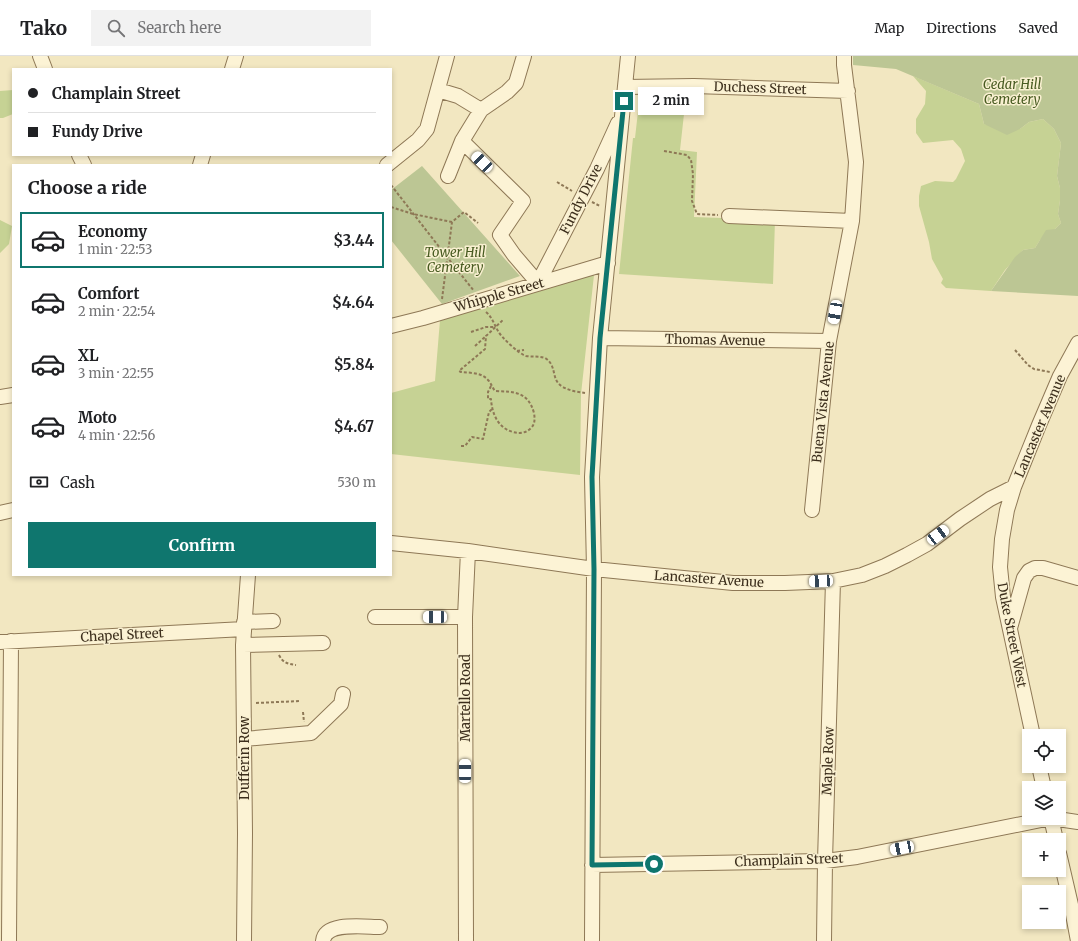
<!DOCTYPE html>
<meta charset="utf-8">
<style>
body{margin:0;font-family:Merriweather,serif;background:#f2f2f2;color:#202124;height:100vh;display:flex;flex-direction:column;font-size:15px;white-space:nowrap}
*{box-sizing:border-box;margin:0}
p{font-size:13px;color:#757577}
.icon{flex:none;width:22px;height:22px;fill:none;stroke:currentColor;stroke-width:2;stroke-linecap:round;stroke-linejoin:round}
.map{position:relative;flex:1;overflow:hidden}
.details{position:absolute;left:12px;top:108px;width:380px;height:412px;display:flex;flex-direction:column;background:#fff;border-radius:0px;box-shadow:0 2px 6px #0003}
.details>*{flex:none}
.hud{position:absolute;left:12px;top:12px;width:380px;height:88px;border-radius:0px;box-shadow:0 2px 6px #0003;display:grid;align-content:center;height:88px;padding:0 16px;background:#fff}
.buttons{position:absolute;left:1022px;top:673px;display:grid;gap:8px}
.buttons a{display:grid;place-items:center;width:44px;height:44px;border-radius:0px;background:#fff;box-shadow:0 2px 6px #0003;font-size:20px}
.end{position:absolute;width:18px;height:18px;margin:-9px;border:5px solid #0f766e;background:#fff;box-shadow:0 0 0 2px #fff}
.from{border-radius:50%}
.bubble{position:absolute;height:28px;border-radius:0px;background:#fff;box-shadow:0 2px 6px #0003;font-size:13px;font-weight:700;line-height:28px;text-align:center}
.car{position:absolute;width:12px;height:24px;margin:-12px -6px;border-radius:5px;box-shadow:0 0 3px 1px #0007;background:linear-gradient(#fff 24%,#345 0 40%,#fff 0 76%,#345 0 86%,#fff 0)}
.hud b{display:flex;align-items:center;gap:14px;height:38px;font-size:15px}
.hud b+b{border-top:1px solid #e0e0e0}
.hud i{width:10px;height:10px;background:#202124}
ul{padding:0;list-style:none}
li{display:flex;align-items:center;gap:12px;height:56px;margin:0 8px 6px;padding:0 8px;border:2px solid transparent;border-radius:0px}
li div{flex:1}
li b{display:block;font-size:15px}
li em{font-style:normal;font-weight:700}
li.on{border-color:#0f766e}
li>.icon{width:36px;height:36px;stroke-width:1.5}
h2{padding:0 16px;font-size:18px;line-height:48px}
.pay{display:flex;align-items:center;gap:10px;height:44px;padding:0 16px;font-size:15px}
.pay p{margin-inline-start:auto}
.cta{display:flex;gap:8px;margin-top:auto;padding:8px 16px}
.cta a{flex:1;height:46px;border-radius:0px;background:#0f766e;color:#fff;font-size:16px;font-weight:700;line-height:46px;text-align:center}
header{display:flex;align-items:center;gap:24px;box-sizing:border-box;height:56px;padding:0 20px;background:#fff;border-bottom:1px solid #e0e0e0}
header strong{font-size:19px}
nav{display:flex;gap:22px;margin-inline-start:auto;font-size:14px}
.search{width:280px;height:36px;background:#f2f2f2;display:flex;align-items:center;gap:10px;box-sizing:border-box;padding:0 14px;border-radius:0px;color:#757577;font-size:15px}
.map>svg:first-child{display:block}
.green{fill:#c6d294}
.cemetery{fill:#bcc694}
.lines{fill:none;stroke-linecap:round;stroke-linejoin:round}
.minor-casing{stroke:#8e7856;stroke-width:16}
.path{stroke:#8e7856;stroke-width:2;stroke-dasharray:3 2;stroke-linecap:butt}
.minor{stroke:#fcf3d5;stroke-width:14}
.route{stroke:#0f766e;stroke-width:5}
.labels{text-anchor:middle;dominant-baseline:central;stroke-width:3;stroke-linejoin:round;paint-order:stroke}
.park-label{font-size:13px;font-style:italic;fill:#485b21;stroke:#f9f0d1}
.street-label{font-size:13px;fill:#3c2e1c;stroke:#f9f0d1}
</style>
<header>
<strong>Tako</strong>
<div class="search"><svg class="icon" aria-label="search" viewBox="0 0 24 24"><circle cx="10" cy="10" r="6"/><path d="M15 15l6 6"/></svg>Search here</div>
<nav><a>Map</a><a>Directions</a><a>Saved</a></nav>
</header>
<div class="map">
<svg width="1078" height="885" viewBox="0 0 1078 885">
<rect width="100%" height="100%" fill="#f2e7c1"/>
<!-- green -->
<path class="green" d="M913,20L979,48L984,68L1020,73L1029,66L1043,63L1054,73L1061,87L1057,120L1060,132V144L1058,158L1061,167L1055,173L1040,184L1035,192L1023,194L1005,214L991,235L946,232L941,227L943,223L932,203L929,186L919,150V140L921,130L935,125L953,126L956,123L965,105L961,93L953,84L923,87L916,77V63L925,48L926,35Z
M13,34V58L3,62H0V35Z
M640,38L686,40L680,94L697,96L694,161L775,164L773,228L619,218L633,82H635Z
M0,164L12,170L9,188L0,197Z
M584,218L594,219L581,338L580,419L391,398V337L435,325L440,264Z"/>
<!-- cemetery -->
<path class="cemetery" d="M853,0H1078V240L991,235L1015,201L1023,194L1035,192L1046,174L1055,173L1061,167L1058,158L1060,144V132L1057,120L1061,87L1054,73L1043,63L1029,66L1020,73L1007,79L984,68L979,48L896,13L853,9Z
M422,110L520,220L442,248L391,184V134Z"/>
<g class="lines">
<!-- minor casing -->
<g class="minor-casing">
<path id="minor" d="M40,0L45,13
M232,13L236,0
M625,31L694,30L848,35
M438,34L458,40L481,54
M462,85L523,145L500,179L514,199L538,227L597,113L618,67
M79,99L84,109
M200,109L203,99
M387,109L418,84L427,73L447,0
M448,120L462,85L481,54L507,36L516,27L524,0
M729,160L852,165
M391,270L423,262L608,207
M600,282L829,285
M0,341L13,339
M812,454L829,285L852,165L856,106L844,9V0
M0,457L13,454
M391,487L468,495L594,513L733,527H785L833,525L862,519L885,510L907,499L927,488L960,463L990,443L1014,431
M375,561H465
M244,566L273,565
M1010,572L1024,522L1029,515L1035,512H1043L1078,522
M0,586L244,573
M243,589L323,587
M1033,680L1003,541L1000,511L1002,483L1007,454L1014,431L1039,369L1060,320L1078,287
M244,683L311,677L341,648L343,638
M1039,710L1044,732
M1051,762L1056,784
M1059,797L1072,853L1078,885
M592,809L825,805L857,801L1051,762L1078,766
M9,885L11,585
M244,885L245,777L243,589L248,519
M323,885C325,865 365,871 380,871
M466,885L465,561L468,495
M592,885L594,513L592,421L600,282L628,0
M824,885L825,805L833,525"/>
</g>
<!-- path -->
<path class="path" d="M664,95L687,99L691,104L693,118L692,145L697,158L718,159
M557,126L572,135
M391,129L447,201L474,235
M592,146L600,150
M391,151L413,158L452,166
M442,243L452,166L464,156L478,167
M486,256C492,261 494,268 498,275C501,281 519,298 526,300C533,301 539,300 545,302C558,310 550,324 563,331C570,335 578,336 585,337
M471,276L486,271H495
M475,290L486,280
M1015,294L1028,309L1034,313L1050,316
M517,295L524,294
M491,330L488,336V343H491C492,358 498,372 513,376C520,378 526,377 531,372C535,368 535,363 534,357C528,335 514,336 495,335C492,331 491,327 488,324C481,316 470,317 461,316L459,315L485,293L486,280L504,263
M461,390H465L472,381L483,383L489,356L492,353
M279,599C283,607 288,608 296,609
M256,647L300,645
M303,656L304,666"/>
<!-- minor -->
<use href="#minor" class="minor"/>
</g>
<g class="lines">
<!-- route -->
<path class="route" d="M624,45L600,282L592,421L594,513L592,809L654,808"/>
</g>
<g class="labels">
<!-- park labels -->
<g class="park-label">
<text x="1012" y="28">Cedar Hill<tspan x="1012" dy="15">Cemetery</tspan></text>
<text x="455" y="196">Tower Hill<tspan x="455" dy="15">Cemetery</tspan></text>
</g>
<!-- street labels -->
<g class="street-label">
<text transform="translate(760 32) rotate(2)">Duchess Street</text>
<text transform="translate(581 143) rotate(-63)">Fundy Drive</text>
<text transform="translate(499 239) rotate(-16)">Whipple Street</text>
<text transform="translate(715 284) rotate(1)">Thomas Avenue</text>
<text transform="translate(823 346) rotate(-84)">Buena Vista Avenue</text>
<text transform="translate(1040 370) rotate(-67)">Lancaster Avenue</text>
<text transform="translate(709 523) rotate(4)">Lancaster Avenue</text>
<text transform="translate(122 579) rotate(-3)">Chapel Street</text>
<text transform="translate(1012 579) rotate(79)">Duke Street West</text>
<text transform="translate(465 642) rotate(-90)">Martello Road</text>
<text transform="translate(244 702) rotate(-90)">Dufferin Row</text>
<text transform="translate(828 705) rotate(-88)">Maple Row</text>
<text transform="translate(789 804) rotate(-2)">Champlain Street</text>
</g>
</g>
</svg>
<div class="buttons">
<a><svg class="icon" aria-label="locate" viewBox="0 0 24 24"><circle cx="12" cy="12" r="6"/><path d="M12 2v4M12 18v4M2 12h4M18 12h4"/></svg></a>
<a><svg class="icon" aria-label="layers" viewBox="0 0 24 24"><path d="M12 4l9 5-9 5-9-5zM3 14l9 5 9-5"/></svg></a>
<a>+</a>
<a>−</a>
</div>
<i class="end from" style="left:654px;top:808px"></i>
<i class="end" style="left:624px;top:45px"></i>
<div class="bubble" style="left:638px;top:31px;width:66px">2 min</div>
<i class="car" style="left:482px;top:106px;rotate:314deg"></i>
<i class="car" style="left:835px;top:256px;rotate:190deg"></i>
<i class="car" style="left:938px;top:479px;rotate:53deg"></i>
<i class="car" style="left:821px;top:525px;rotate:267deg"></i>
<i class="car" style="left:435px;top:561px;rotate:270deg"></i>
<i class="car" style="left:465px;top:715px;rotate:0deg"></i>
<i class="car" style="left:902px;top:792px;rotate:259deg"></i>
<div class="hud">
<b><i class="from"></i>Champlain Street</b>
<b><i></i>Fundy Drive</b>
</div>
<section class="details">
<h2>Choose a ride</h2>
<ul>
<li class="on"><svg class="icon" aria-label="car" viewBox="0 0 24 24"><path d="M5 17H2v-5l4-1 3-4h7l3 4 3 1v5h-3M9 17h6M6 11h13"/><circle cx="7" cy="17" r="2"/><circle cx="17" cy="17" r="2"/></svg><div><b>Economy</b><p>1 min · 22:53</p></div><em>$3.44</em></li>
<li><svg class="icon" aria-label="car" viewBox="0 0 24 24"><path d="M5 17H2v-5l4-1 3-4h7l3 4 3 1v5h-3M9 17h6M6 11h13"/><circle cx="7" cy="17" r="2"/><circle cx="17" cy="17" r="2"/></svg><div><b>Comfort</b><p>2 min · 22:54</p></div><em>$4.64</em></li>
<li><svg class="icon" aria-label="car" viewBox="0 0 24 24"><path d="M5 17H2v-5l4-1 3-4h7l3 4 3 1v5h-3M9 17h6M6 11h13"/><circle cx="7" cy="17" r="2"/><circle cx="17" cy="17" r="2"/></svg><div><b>XL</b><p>3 min · 22:55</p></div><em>$5.84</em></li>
<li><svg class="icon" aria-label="car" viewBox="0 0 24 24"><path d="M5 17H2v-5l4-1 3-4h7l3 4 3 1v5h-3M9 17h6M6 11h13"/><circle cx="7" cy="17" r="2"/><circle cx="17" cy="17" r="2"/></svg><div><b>Moto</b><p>4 min · 22:56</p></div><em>$4.67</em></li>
</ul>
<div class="pay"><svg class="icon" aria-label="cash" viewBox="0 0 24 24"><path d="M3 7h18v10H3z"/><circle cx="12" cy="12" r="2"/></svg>Cash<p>530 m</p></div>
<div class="cta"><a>Confirm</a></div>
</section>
</div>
